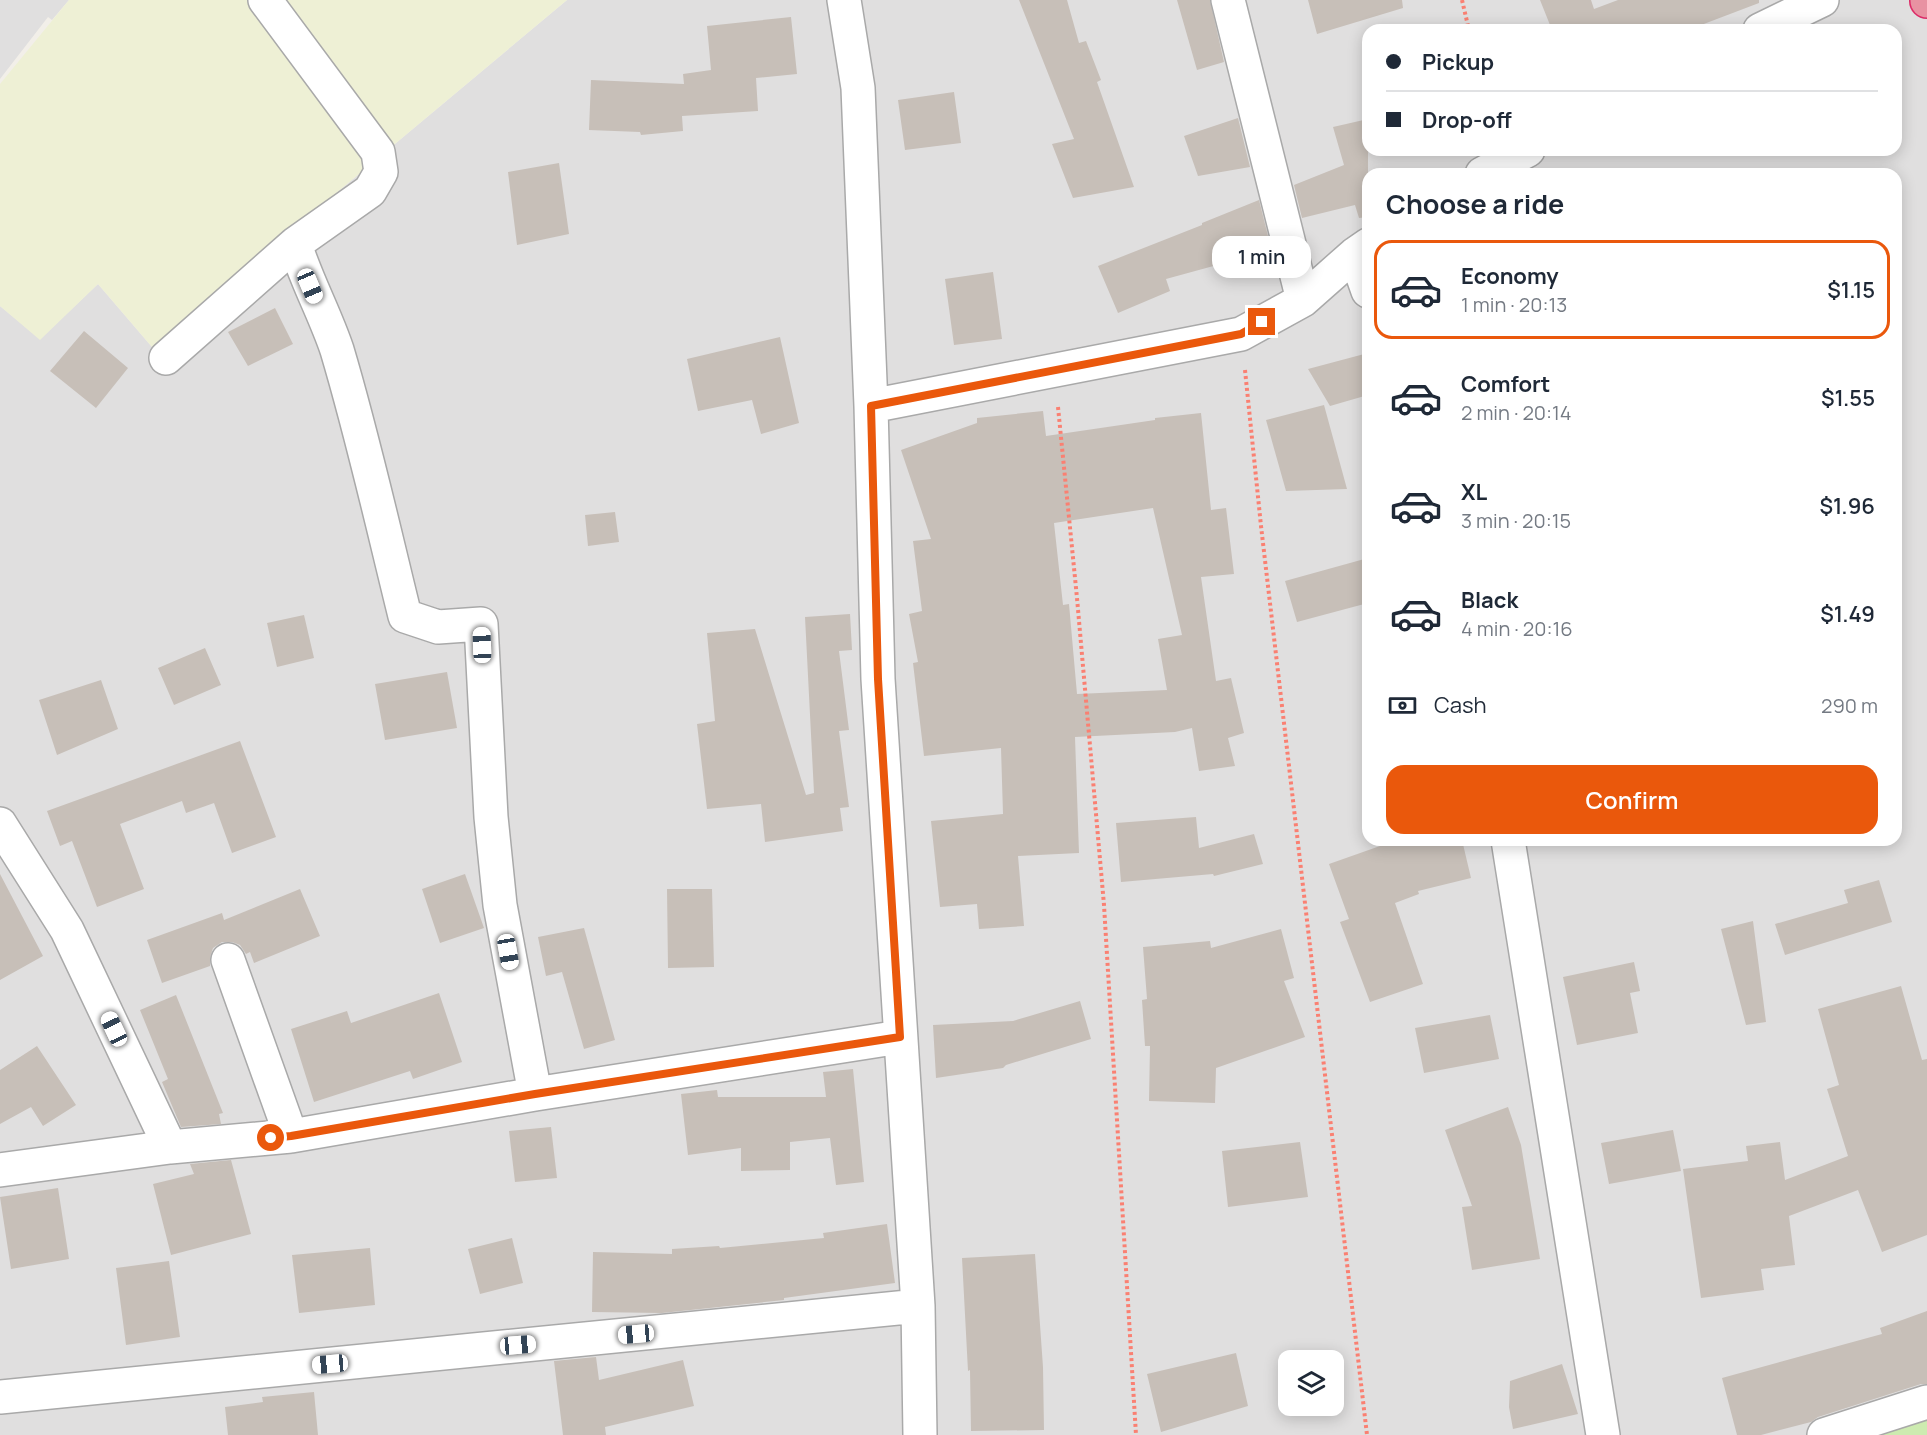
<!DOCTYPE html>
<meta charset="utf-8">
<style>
body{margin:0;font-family:Manrope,sans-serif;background:#f2f2f3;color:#1f2937;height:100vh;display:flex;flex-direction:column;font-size:22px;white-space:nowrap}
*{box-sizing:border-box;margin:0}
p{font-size:20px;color:#747a83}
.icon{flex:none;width:33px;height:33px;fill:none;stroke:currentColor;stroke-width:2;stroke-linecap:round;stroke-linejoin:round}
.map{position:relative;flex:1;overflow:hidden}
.side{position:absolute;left:1362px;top:168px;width:540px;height:678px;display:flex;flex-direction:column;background:#fff;border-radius:18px;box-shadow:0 3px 15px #0003}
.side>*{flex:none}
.banner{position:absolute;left:1362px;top:24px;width:540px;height:132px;border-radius:18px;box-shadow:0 3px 15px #0003;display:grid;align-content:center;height:132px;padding:0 24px;background:#fff}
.buttons{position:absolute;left:1278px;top:1350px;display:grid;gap:12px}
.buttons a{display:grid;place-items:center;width:66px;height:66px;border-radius:12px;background:#fff;box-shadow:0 3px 15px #0003;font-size:30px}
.end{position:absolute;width:27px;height:27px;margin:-14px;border:8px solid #ea580c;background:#fff;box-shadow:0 0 0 3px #fff}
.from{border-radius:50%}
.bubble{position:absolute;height:42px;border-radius:18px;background:#fff;box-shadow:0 3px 15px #0003;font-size:20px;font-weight:600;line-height:42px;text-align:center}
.car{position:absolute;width:18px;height:36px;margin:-18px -9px;border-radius:8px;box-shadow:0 0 4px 2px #0007;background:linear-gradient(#fff 24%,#345 0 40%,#fff 0 76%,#345 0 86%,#fff 0)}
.banner b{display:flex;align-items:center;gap:21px;height:57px;font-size:22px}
.banner b+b{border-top:2px solid #e0e1e3}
.banner i{width:15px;height:15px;background:#1f2937}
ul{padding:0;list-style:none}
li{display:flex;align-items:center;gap:18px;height:99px;margin:0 12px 9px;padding:0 12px;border:3px solid transparent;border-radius:18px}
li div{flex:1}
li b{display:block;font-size:22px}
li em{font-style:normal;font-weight:600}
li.current{border-color:#ea580c}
li>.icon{width:54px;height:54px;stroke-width:1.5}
h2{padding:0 24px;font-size:27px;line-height:72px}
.pay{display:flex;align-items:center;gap:15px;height:66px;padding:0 24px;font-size:22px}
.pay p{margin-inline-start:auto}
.primary-button{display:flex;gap:12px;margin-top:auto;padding:12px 24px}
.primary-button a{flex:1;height:69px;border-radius:18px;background:#ea580c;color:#fff;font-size:24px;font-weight:600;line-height:69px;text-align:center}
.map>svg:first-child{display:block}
.residential{fill:#e0dfdf;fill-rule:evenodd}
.farmland{fill:#eef0d5}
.grass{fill:#cdebb0}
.building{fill:#c7bfb8;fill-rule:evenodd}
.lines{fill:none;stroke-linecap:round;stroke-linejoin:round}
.street-casing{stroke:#a9a9a9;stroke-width:36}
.highway-casing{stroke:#dc2a67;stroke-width:36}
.path{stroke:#fa8072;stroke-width:4;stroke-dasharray:3 3;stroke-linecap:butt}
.street{stroke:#fff;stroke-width:33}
.highway{stroke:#e892a2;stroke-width:33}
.route{stroke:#ea580c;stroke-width:8}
</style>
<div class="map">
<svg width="1927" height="1435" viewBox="0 0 1927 1435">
<rect width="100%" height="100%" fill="#f2efe9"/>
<!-- residential -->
<path class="residential" d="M0,0H69L52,20L48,17L0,79Z
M567,0H1927V1402L1824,1435H0V306L40,339L98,284L152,347ZM1368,30H1896V150H1368ZM1368,174H1896V840H1368ZM1288,1360H1334V1406H1288Z"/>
<!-- farmland -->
<path class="farmland" d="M69,0H567L152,347L98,284L40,340L0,306V84Z"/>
<!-- grass -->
<path class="grass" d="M1927,1402V1435H1824Z"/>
<!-- building -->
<path class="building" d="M1019,0H1067L1079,43L1086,41L1101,80L1097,82L1134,187L1073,198L1052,144L1074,139Z
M1177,0H1210L1224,62L1197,70Z
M1308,0H1402L1403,8L1317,34Z
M1540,0H1591L1594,9L1618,0H1759V3L1688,30H1548L1547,27L1550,25Z
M791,17L797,74L756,78L758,111L682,116L683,131L641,135L640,132L589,130L591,80L684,84L683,74L711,70L707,26Z
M954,92L961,143L905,150L898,100Z
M1238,118L1250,167L1198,176L1184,136Z
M1368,119V217L1359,218L1355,205L1302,218L1294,185L1344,165L1333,127Z
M559,163L569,234L517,245L508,172Z
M1259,200L1276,268L1244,277L1239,259L1166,279L1170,291L1118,313L1098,266L1202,225V223Z
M993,272L1002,339L954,345L945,279Z
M275,308L293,344L248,366L228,332Z
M84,331L128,368L96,408L50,371Z
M780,337L799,423L761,434L752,400L698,411L687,359Z
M1368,353V395L1330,406L1308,369Z
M1324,405L1347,489L1286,491L1266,420Z
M1043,411L1046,436L1155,420V418L1201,413L1211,510L1226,508L1234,574L1201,577L1216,681L1231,678L1244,733L1228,738L1235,766L1199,771L1192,728L1175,732L1075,737L1079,853L1018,856L1024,926L979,929L977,904L940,907L931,821L1003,814L1001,748L924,756L913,663L918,662L909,614L922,611L913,541L931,539L901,450L977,423V418ZM1153,508L1182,635L1158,639L1167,690L1077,694L1069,604L1063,605L1054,523Z
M615,512L619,542L588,546L585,515Z
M1368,558V603L1297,622L1285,581Z
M850,614L852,650L839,651L849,730L839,731L849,807L840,808L843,831L765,842L761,804L707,809L697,724L715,721L707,633L755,629L806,795L814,793L805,617Z
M304,615L314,658L277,667L267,623Z
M205,648L221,685L174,705L158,668Z
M447,672L457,728L385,740L375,684Z
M101,680L118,729L57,755L39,700Z
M240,741L276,837L232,853L214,803L186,813L182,801L120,824L144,889L97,907L72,841L60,846L47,811Z
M1196,817L1199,848L1254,834L1263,864L1214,876L1213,874L1121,882L1116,823Z
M1397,840H1462L1471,878L1418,891L1419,894L1395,903L1423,984L1370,1002L1340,922L1349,919L1329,864Z
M0,874L43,956L0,980Z
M465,874L484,928L440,943L422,889Z
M1879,880L1892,922L1785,955L1775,924L1848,903L1844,890Z
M300,889L320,936L254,963L250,952L246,954L240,945L232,942H222L213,948L210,957V966L162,983L147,940L222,913L224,920Z
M667,889H712L714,967L668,968Z
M1753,921L1766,1022L1746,1025L1721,929Z
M584,928L615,1040L584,1049L562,972L546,976L538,937Z
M1281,929L1294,978L1284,981L1305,1037L1216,1068L1215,1103L1149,1101L1150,1046H1145L1142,1000L1147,999L1143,947L1210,941L1211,948Z
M1634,962L1640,991L1630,993L1638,1033L1577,1045L1563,977Z
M1901,986L1922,1060L1927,1059V1235L1882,1252L1858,1190L1789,1216L1795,1265L1761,1269L1764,1290L1701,1298L1683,1169L1748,1161L1746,1146L1780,1142L1785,1180L1848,1156L1827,1089L1839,1085L1818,1009Z
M439,993L462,1062L413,1079L410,1071L314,1102L291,1029L347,1011L351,1023Z
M176,995L223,1113L219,1114L221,1124L181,1127L162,1082L168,1079L140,1010Z
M1080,1001L1091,1039L1006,1065L1003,1068L936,1078L933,1025L1013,1021Z
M1490,1015L1499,1059L1424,1073L1415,1028Z
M37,1046L76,1105L43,1126L31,1107L0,1124V1070Z
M853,1069L864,1182L836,1185L830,1138L790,1142V1170L741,1171V1148L688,1155L681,1094L717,1090L718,1097H826L823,1072Z
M1508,1107L1521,1145L1540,1259L1472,1270L1462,1207L1472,1206L1445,1130Z
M551,1127L557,1178L515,1182L509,1131Z
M1673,1130L1681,1171L1609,1184L1601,1143Z
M1300,1142L1308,1197L1228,1207L1222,1151Z
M231,1160L251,1234L171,1255L153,1184L194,1174L190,1164Z
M58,1188L69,1259L11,1269L0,1197Z
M887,1224L895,1283L784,1298V1300L662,1313L592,1312L593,1252L672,1254V1249L719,1246L720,1248L824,1238L823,1233Z
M512,1238L523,1283L480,1294L468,1249Z
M370,1248L375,1305L299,1313L292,1255Z
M1035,1254L1043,1367L1044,1430L971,1431L970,1370L968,1371L962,1258Z
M169,1261L180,1337L126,1345L116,1268Z
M1927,1311V1384H1921L1818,1417L1811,1422L1761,1435H1737L1722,1378L1882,1334L1880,1328Z
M1236,1353L1248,1406L1161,1432L1147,1374Z
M596,1357L599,1380L683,1360L694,1406L605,1427L606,1435H563L554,1361Z
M1562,1364L1578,1414L1513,1429L1509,1407L1510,1381Z
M314,1392L318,1435H228L225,1407L263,1402L262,1397Z"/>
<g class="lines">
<!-- street casing -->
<g class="street-casing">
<path id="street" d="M265,0L378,152L381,172L370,191L295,244C306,280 325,314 337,350C363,437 383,527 405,616L438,627L481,624L491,817L500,905L535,1094
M844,0L858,88L871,406L878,679L918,1306L920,1435
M1228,0L1303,300
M1760,30L1822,0
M1482,174L1528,150
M1355,254L1368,291
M166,358L295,244
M871,406L1241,334L1303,300L1355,254L1368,245
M0,824L67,930L170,1147
M1508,840L1603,1435
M228,960L291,1136
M0,1170L170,1147L291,1136L535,1094L900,1037
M0,1397L918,1306
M1824,1435L1927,1402"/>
</g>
<!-- highway casing -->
<g class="highway-casing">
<path id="highway" d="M1927,0V1"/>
</g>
<!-- path -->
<path class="path" d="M1462,0L1469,30
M1245,370L1261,526L1367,1435
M1058,407L1077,598L1104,905L1136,1435"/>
<!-- street -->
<use href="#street" class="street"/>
<!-- highway -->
<use href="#highway" class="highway"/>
</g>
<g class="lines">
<!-- route -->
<path class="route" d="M271,1138L291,1136L535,1094L900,1037L878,679L871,406L1241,334L1262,322"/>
</g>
</svg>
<div class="buttons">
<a><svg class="icon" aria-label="layers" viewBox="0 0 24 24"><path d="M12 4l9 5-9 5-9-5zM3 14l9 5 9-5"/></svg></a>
</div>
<i class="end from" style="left:271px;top:1138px"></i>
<i class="end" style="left:1262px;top:322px"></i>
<div class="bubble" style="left:1212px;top:236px;width:99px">1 min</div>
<i class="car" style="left:310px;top:286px;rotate:157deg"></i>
<i class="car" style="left:482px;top:645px;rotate:358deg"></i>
<i class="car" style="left:508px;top:952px;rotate:170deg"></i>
<i class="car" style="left:114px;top:1029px;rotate:335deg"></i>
<i class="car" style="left:636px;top:1334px;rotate:265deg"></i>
<i class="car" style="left:518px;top:1345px;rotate:85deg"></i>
<i class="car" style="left:330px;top:1364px;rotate:265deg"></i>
<div class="banner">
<b><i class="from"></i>Pickup</b>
<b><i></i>Drop-off</b>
</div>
<section class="side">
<h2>Choose a ride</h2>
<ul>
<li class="current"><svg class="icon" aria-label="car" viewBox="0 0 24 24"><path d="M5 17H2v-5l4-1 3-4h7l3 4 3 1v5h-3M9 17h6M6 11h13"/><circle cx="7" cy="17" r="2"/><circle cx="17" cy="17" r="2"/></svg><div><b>Economy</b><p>1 min · 20:13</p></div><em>$1.15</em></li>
<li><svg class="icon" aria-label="car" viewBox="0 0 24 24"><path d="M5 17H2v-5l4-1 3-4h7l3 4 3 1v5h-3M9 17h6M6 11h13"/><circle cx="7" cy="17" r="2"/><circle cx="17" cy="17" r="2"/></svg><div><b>Comfort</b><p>2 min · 20:14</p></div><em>$1.55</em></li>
<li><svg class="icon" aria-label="car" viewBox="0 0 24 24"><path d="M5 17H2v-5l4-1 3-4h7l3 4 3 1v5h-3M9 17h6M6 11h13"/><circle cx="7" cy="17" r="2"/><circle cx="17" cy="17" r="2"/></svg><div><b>XL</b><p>3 min · 20:15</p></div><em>$1.96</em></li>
<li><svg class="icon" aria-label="car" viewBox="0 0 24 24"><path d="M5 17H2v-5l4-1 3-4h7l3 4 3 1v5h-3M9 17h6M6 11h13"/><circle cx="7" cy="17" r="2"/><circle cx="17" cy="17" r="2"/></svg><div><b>Black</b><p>4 min · 20:16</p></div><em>$1.49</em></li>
</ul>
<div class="pay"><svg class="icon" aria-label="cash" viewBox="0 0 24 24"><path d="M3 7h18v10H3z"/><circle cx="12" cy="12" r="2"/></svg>Cash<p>290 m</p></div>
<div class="primary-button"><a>Confirm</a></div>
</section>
</div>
